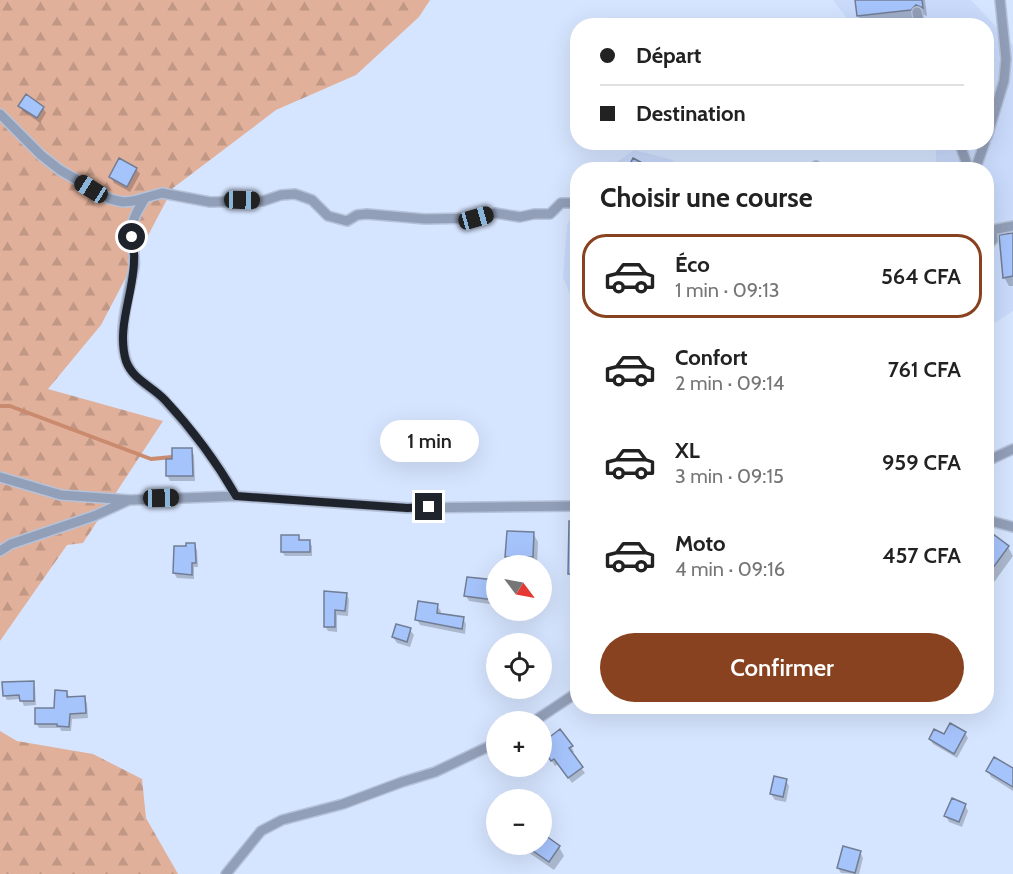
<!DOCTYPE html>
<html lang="fr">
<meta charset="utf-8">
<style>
body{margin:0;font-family:Cabin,sans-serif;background:#f6f6f6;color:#222;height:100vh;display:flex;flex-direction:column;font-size:22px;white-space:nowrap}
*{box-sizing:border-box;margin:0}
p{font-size:20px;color:#767676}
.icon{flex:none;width:33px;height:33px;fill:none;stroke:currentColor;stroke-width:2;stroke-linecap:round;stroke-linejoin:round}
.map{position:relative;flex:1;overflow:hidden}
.details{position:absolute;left:570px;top:162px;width:424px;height:552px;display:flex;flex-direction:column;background:#fff;border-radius:24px;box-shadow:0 6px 24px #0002}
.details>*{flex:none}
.banner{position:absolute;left:570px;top:18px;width:424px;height:132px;border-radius:24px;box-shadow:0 6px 24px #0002;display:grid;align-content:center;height:132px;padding:0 30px;background:#fff}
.needle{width:39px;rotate:122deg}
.buttons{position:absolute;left:486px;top:555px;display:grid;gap:12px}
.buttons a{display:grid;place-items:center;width:66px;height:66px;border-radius:50%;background:#fff;box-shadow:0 6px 24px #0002;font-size:30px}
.end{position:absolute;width:27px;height:27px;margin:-14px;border:8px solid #1e232c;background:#fff;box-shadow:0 0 0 3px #fff}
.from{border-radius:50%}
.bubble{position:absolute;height:42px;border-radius:21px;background:#fff;box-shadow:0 6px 24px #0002;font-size:20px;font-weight:600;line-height:42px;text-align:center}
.car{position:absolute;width:18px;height:36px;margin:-18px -9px;border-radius:8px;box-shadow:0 0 4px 2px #0007;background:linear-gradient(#222 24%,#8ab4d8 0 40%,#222 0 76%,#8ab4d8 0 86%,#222 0)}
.banner b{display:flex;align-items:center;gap:21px;height:57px;font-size:22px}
.banner b+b{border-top:2px solid #e0e0e0}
.banner i{width:15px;height:15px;background:#222}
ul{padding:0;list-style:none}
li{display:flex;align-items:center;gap:18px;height:84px;margin:0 12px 9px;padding:0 18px;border:3px solid transparent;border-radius:24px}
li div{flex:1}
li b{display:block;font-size:22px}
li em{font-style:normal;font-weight:600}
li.current{border-color:#89421f}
li>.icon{width:54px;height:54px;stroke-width:1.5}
h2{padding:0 30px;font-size:27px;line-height:72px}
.action{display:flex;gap:12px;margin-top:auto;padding:12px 30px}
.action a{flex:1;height:69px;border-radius:36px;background:#89421f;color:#fff;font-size:24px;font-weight:600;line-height:69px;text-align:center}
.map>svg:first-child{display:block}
.built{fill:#c9dafb}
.forest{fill:url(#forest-firs)}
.shadow{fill:#0003}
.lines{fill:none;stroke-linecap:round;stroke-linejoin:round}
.stream{stroke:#c98a6e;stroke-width:4}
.building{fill:#a6c4fc;stroke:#717d95;stroke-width:1.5}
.minor-casing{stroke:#b5c2d9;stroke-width:12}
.minor{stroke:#929fb8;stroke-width:9}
.route{stroke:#1e232c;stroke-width:8}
</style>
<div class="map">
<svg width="1013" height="874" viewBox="0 0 1013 874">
<defs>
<pattern id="forest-firs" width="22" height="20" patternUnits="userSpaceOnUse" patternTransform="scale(1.5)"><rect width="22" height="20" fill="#e1b09a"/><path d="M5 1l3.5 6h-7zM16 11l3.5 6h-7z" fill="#c19785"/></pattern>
</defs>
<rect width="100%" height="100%" fill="#d6e5ff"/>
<!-- built -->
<path class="built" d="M833,0H971L1013,45V311L987,328V170L937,169L935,143L987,142V26L852,25Z
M634,150L670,159L688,169L605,170Z
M577,206V312L563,277L567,225Z"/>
<!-- forest -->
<path class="forest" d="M0,0H430L419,17L356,75L276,110L173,188L101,325L48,389L163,421L83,543L67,545L0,641Z
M0,731L17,741L93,754L142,779L146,818L178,874H0Z"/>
<!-- shadow -->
<path class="shadow" d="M856,0H925L927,16L922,14L916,18L863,25L858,16Z
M20,106L43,108L46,113L40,123L23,111Z
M136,169L140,174L130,192L114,183L111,177Z
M1013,234V286H1009L1004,277Z
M578,269V282L574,276Z
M191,450L194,455L195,481H170L167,475L173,460Z
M578,523V583H574L569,574Z
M533,533L538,542L537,566H502V561L510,562L507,556Z
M298,536L301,541H309L312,546V556H285L282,552Z
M987,544L1008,547L1013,556L992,585L987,581Z
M195,545L197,550L198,567H194V579L177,578L174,573L175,547Z
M496,582V605L469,601L466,596Z
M325,593L346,594L349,599L348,616L337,615V632L328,631L325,626Z
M437,606L441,611L440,615L463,618L466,624L465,634L420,625L417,619Z
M410,630L414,635L410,647L397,643L393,637Z
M33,683L35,687L36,705L24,706L21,699L7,700L4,695Z
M67,692L69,697L84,698L87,703L88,718L72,719L71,731H61L60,728H39L36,723L55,710Z
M560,731L571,746L574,752L571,754L585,773L572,783L558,764L555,766L542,746Z
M965,733L968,738L957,758L933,744L930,739Z
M1013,769V791L991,777L988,771Z
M786,781L789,786L786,802L775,800L771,794Z
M965,805L968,811L962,827L949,822L946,816Z
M542,835L559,847L564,856L554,870L525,850L522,844H542Z
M860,852L863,858L859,874L841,873L838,868Z"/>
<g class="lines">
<!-- stream -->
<path class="stream" d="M0,406H10L151,459L172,457"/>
</g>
<!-- building -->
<path class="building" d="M855,0H922L923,8L916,5L911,10L857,16Z
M26,94L44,107L37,118L18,106Z
M119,158L137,168L127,187L109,177Z
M633,158L655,170H627Z
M1013,233V276L1003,278L999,235Z
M172,448H192L193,476H166V459H172Z
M569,521L578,522V574H568Z
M507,531L534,532L533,557H505Z
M993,534L1009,546L987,576V542Z
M281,535H299V540H310V552H281Z
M186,543H195L196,563H192V575L173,573L174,546H186Z
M467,577L496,580L494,600L464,596Z
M324,591L347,593L345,611L335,610V627H324Z
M418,601L438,604L437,613L464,617L462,629L415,620Z
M396,624L411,628L407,642L392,637Z
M34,681V701H20L19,695L3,696L2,682Z
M55,690L67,691V697L85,696L86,713L70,714L69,727L57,726V724H35V708H54Z
M950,723L966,732L954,754L929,739L934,729L944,734Z
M560,729L573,746L569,748L583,767L568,778L554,759L551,761L542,748V743Z
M994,757L1013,768V787L986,771Z
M774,776L787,779L783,797L770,794Z
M952,798L966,804L959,822L944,816Z
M542,833L560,846L549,862L523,844H542Z
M843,846L861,851L855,873L837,868Z"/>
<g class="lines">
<!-- minor casing -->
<g class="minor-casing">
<path id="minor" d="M917,12L920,26
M0,114L41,155L60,170L110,199L123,202L133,201L162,193L210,202L263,201L281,195L295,194L312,200L328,216L347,221L357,215L367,214L425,219L476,218L495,213L520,217L534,214H550L561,203H578
M987,137L1004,81L1006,59L1000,0
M959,142L969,170
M814,170L816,166
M975,170L985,142
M145,198C140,207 133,216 132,227C129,240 136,254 134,267C129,295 116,336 127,363C134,381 153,387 165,401C192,430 216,461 236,496
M987,227L992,230L993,240L987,246
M992,230L1013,226
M987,461L1013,449
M0,477L61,495L130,500L236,496L407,508L578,506
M987,520L1013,527
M0,551L11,544L94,516L129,500
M533,722L578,692
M226,874L261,831L282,820L343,804L402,782L435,772L496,743"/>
</g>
<!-- minor -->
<use href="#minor" class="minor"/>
</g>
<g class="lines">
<!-- route -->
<path class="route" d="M132,237C133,245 135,252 134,260C134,293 116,327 126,361C133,380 152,386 165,400C192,429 216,461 236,496L407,508L429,507"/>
</g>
</svg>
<div class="buttons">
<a><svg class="needle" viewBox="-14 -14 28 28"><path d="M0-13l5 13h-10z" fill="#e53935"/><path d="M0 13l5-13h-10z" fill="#767676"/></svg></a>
<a><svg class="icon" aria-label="locate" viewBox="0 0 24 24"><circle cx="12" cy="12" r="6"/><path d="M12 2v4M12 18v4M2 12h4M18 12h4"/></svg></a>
<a>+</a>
<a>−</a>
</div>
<i class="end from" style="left:132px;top:237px"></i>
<i class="end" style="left:429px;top:507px"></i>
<div class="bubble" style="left:380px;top:420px;width:99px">1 min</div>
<i class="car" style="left:91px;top:189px;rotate:302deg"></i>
<i class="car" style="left:242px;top:200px;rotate:91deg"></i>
<i class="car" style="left:476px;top:218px;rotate:74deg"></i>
<i class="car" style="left:161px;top:498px;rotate:89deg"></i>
<div class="banner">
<b><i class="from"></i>Départ</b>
<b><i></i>Destination</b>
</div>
<section class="details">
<h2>Choisir une course</h2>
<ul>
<li class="current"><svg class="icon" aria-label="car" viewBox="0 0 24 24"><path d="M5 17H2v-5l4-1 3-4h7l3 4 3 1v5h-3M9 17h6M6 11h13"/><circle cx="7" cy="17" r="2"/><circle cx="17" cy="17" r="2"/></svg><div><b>Éco</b><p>1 min · 09:13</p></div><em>564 CFA</em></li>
<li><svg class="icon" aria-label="car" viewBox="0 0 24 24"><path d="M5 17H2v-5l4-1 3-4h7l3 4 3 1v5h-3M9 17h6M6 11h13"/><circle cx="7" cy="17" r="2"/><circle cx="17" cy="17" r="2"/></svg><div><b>Confort</b><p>2 min · 09:14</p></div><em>761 CFA</em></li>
<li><svg class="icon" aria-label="car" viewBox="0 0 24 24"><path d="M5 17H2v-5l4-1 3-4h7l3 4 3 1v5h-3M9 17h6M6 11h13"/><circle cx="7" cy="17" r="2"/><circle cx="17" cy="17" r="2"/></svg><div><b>XL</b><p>3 min · 09:15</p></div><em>959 CFA</em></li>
<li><svg class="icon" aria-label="car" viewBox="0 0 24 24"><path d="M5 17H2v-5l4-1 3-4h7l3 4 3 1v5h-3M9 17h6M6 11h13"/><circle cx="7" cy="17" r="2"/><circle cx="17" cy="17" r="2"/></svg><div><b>Moto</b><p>4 min · 09:16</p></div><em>457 CFA</em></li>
</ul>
<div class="action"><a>Confirmer</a></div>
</section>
</div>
